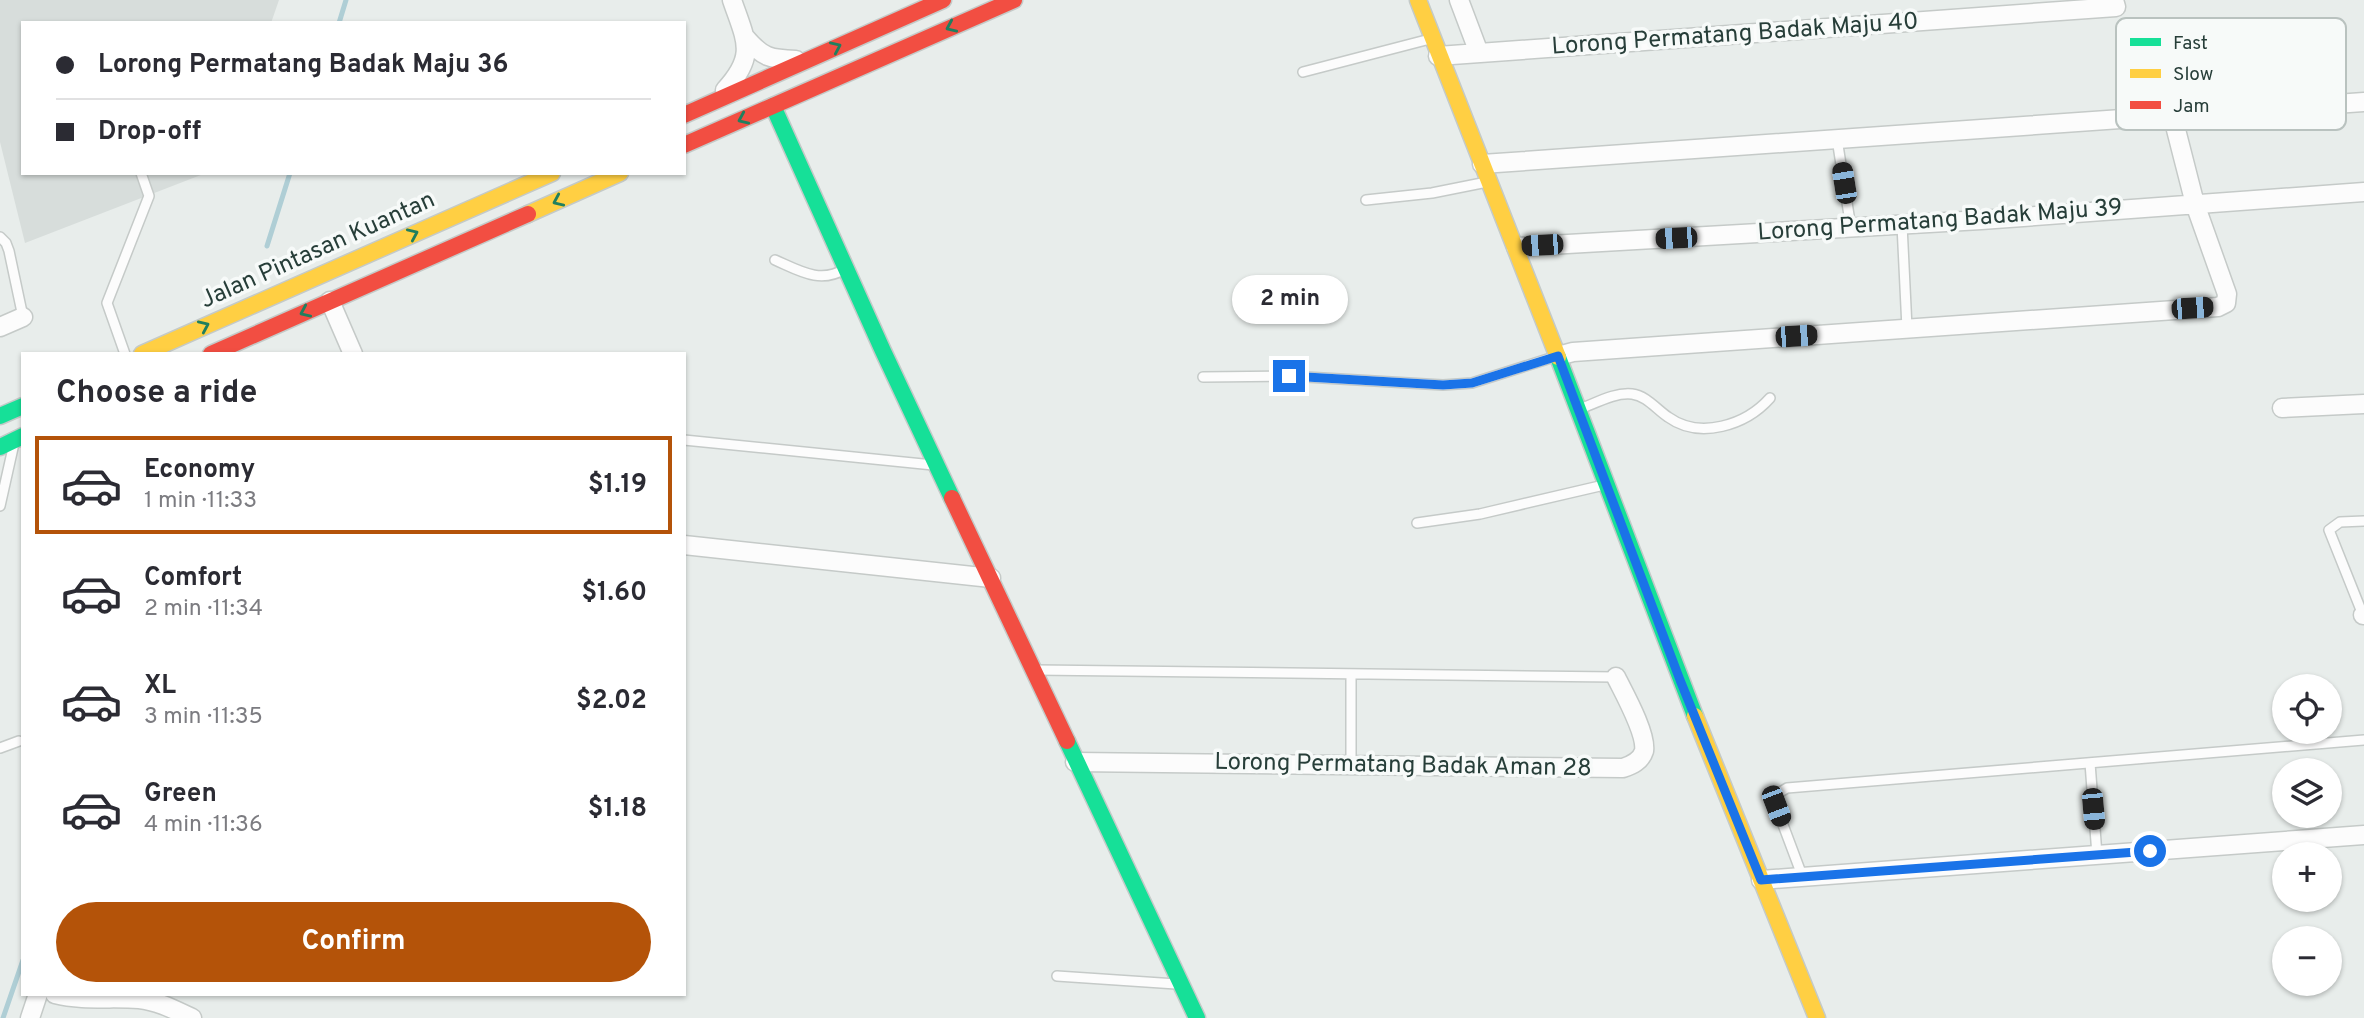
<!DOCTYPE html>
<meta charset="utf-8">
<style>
body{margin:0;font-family:Overpass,sans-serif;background:#f2f2f3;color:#2b2b33;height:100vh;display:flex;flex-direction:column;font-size:26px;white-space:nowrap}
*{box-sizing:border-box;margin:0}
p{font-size:23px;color:#7c7c81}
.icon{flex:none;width:38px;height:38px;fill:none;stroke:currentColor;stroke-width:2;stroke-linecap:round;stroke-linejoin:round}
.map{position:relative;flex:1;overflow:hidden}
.side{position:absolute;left:21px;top:352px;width:665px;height:644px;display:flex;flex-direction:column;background:#fff;border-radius:0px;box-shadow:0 2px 5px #0004}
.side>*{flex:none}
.guide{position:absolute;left:21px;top:21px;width:665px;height:154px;border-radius:0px;box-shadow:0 2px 5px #0004;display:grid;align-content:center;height:154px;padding:0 35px;background:#fff}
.controls{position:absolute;left:2272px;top:674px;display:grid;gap:14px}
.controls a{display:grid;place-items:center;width:70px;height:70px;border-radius:50%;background:#fff;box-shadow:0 2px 5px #0004;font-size:35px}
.end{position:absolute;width:32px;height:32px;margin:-16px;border:9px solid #1a73e8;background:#fff;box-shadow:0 0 0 4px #fff}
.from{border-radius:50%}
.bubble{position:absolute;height:49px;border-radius:24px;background:#fff;box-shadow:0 2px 5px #0004;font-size:23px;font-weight:700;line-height:49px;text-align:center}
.car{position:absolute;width:21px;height:42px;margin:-21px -10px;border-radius:9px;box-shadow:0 0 5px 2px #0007;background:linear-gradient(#222 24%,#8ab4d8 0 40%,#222 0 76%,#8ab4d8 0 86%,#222 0)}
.guide b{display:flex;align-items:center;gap:24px;height:66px;font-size:26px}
.guide b+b{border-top:2px solid #e1e1e2}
.guide i{width:18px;height:18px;background:#2b2b33}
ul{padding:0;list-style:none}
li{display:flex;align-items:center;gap:21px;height:98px;margin:0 14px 10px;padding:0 21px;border:4px solid transparent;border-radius:0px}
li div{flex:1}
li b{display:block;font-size:26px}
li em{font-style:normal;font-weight:700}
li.on{border-color:#b45309}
li>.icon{width:63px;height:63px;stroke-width:1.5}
h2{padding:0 35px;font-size:32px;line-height:84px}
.action{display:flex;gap:14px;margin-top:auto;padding:14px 35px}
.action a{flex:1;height:80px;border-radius:42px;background:#b45309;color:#fff;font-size:28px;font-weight:700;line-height:80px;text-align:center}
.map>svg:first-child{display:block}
.built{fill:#d7dddb}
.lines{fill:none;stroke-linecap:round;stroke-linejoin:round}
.stream{stroke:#afced5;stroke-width:5}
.lane-casing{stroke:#c5cac8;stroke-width:12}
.street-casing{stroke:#c5cac8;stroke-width:21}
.fast-casing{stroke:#c4cac8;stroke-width:19}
.slow-casing{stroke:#c4cac8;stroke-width:19}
.jam-casing{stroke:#c4cac8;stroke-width:19}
.lane{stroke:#fcfcfc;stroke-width:9}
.street{stroke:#fcfcfc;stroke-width:18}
.fast{stroke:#16e098;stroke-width:16}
.slow{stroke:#ffcf43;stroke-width:16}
.jam{stroke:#f24e42;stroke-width:16}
.oneway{stroke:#207f5f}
.route{stroke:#1a73e8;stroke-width:9}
.labels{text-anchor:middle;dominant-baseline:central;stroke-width:7;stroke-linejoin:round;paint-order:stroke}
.street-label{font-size:24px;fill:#273e39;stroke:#f7faf9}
.key{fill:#f7faf9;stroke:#b9c2bf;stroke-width:2}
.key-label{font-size:19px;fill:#273e39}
</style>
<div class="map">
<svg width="2364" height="1018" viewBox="0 0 2364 1018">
<rect width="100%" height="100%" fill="#e8edeb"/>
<!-- built -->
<path class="built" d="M0,0H279L271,23H23V173H206L25,243L0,142Z"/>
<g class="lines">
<!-- stream -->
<path class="stream" d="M339,23L346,0
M267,246L290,173
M3,1018L23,960"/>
<!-- lane casing -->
<g class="lane-casing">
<path id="lane" d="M1303,72L1430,39
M1837,139L1851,228
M1366,200L1432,193L1487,182
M1902,225L1907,328
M0,237L6,243L9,251L23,317
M775,260C800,271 820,284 845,269
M125,354L107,303L149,196L141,173
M1203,377L1289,376L1443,385L1472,383L1554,357
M1580,409C1596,403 1615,392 1632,394C1647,396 1656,409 1668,417C1700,440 1746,425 1770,398
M684,440L933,465
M0,506L13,448
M1417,523L1480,514L1604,485
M2363,615L2329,530L2340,522L2364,521
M1036,670L1616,677
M0,748L19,741
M2090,763L2097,855
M1351,765V674
M1803,878L1776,806L1777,794L1787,788L2364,740
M1057,976L1176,984"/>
</g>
<!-- street casing -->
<g class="street-casing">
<path id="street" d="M1459,0L1479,53
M745,37C763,58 770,59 796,60
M1438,56L2116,7L2114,0
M725,90C757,55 746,41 732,0
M1482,164L2364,102
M1516,247L1981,220L2364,192
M330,301L353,354
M0,327L23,317
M1558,356L1573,352L2218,307L2226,303L2227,294L2195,204L2172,114
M2282,408L2364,404
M684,545L991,578
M2363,615H2364
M1075,762L1623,768C1632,765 1641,761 1644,751C1647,734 1624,693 1616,677
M1761,880L2364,835
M55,994C83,1001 111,997 139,999C158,1001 175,1010 192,1018
M30,1018L38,994"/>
</g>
<!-- fast casing -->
<g class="fast-casing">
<path id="fast" d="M773,106L883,351L952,498
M1558,357L1695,716
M0,416L23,406
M0,447L23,436
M1067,741L1197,1018"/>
</g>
<!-- slow casing -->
<g class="slow-casing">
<path id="slow" d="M1418,0L1558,357
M528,214L620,173
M142,354L552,173
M1695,716L1817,1018"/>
</g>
<!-- jam casing -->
<g class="jam-casing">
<path id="jam" d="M684,115L943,0
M684,145L1014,0
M211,354L528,214
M952,498L1067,741"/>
</g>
<!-- lane -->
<use href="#lane" class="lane"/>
<!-- street -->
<use href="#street" class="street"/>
<!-- fast -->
<use href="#fast" class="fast"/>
<!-- slow -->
<use href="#slow" class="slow"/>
<!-- jam -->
<use href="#jam" class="jam"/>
</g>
<!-- one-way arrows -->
<defs><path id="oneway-chevron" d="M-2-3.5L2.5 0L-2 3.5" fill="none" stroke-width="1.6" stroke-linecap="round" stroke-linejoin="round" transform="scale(1.75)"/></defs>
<g class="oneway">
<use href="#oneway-chevron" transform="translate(951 27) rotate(156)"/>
<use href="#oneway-chevron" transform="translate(836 47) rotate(-24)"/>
<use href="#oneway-chevron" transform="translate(743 119) rotate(156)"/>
<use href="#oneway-chevron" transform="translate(558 201) rotate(156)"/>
<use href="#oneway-chevron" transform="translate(413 234) rotate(-24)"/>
<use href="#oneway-chevron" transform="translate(305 312) rotate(156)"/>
<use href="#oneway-chevron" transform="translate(204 326) rotate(-24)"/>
</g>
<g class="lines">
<!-- route -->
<path class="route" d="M1289,376L1443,385L1472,383L1558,356L1680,680L1761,880L2150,851"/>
</g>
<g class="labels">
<!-- street labels -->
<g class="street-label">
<text transform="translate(1735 35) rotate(-4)">Lorong Permatang Badak Maju 40</text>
<text transform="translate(1940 221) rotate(-4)">Lorong Permatang Badak Maju 39</text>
<text transform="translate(318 251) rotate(-24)">Jalan Pintasan Kuantan</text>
<text transform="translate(1403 766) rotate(1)">Lorong Permatang Badak Aman 28</text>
</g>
</g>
<!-- legend -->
<rect x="2116" y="18" width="230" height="112" rx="10" class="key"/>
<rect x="2130" y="38" width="31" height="8" fill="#16e098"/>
<rect x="2130" y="69" width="31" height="9" fill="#ffcf43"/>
<rect x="2130" y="101" width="31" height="8" fill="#f24e42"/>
<g class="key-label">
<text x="2173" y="49">Fast</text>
<text x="2173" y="80">Slow</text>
<text x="2173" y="112">Jam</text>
</g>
</svg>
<div class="controls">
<a><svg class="icon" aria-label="locate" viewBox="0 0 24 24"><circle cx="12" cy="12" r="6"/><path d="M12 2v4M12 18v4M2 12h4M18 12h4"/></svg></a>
<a><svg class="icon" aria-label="layers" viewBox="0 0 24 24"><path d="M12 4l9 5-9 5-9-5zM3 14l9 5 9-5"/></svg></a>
<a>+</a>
<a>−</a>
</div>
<i class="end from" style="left:2150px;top:851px"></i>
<i class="end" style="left:1289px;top:376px"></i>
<div class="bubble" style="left:1232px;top:275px;width:116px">2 min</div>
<i class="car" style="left:1844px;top:183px;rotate:351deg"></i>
<i class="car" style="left:1676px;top:238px;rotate:267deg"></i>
<i class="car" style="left:1542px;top:245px;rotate:267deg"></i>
<i class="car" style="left:2192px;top:308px;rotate:86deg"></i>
<i class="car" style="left:1796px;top:336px;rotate:86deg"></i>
<i class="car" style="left:1776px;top:806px;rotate:159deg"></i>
<i class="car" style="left:2093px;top:809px;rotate:175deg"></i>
<div class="guide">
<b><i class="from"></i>Lorong Permatang Badak Maju 36</b>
<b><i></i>Drop-off</b>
</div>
<section class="side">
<h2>Choose a ride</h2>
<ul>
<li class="on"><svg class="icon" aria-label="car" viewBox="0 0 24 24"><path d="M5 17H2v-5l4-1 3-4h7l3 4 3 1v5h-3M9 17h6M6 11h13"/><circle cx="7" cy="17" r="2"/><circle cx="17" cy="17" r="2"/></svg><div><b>Economy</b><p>1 min · 11:33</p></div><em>$1.19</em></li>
<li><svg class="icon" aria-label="car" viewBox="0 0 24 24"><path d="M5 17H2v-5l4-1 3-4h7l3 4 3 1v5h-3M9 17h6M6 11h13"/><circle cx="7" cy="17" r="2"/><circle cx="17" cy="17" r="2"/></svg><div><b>Comfort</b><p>2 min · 11:34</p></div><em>$1.60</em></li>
<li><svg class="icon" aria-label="car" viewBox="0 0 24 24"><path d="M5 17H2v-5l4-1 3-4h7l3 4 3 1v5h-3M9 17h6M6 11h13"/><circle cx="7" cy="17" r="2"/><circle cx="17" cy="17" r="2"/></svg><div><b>XL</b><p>3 min · 11:35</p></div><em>$2.02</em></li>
<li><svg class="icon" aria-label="car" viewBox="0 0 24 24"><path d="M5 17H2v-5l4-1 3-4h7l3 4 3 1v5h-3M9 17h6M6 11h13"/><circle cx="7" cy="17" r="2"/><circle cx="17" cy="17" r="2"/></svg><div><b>Green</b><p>4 min · 11:36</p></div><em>$1.18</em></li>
</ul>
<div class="action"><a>Confirm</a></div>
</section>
</div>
